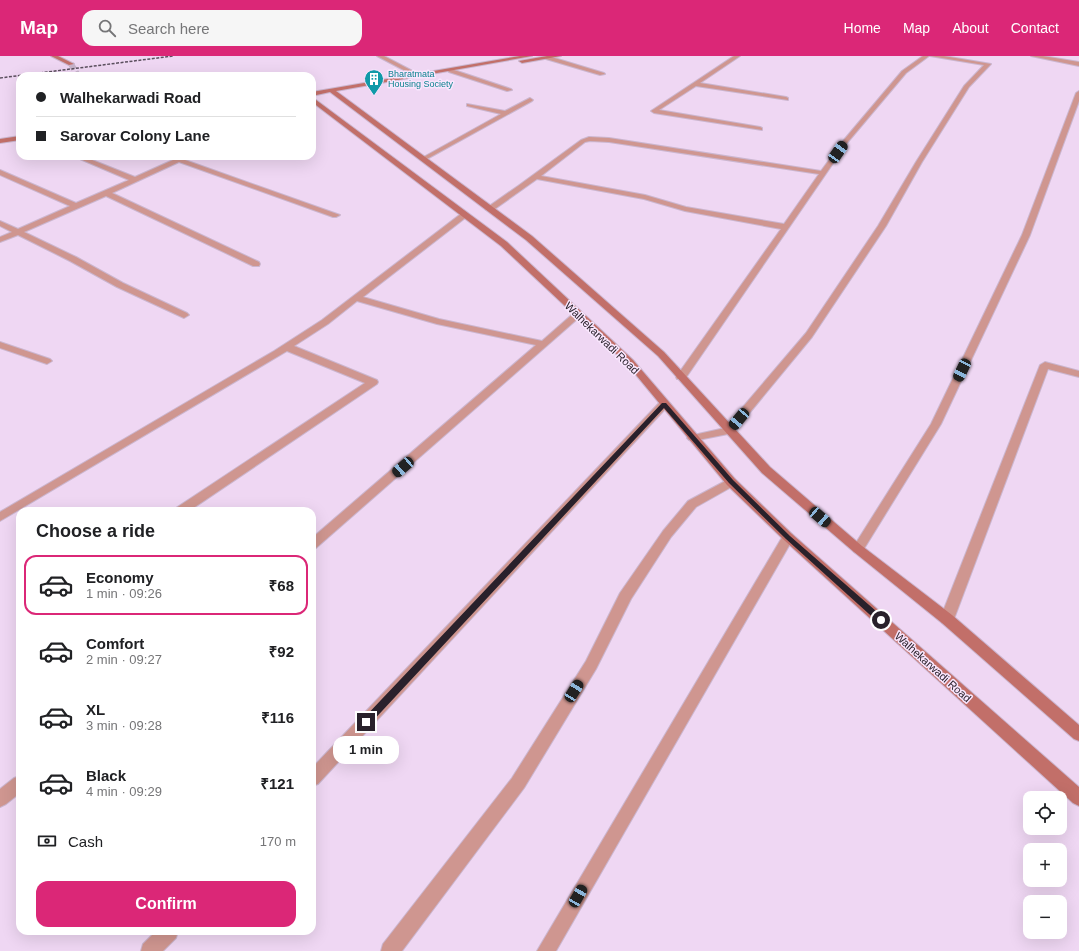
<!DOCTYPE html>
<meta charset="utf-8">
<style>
body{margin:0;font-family:Arial,sans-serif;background:#f6f6f6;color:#202124;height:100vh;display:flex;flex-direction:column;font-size:15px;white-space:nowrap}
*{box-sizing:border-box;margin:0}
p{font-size:13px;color:#757577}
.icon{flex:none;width:22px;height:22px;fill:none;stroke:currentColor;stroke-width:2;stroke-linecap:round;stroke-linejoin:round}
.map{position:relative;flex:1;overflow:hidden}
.side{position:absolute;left:16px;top:451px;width:300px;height:428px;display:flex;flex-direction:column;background:#fff;border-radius:12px;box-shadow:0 4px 16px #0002}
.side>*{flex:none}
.banner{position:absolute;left:16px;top:16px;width:300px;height:88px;border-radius:12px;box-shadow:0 4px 16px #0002;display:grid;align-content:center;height:88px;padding:0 20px;background:#fff}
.controls{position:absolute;left:1023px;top:735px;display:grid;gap:8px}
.controls a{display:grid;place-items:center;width:44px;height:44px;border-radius:8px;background:#fff;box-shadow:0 4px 16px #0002;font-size:20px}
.end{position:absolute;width:18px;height:18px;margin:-9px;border:5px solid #29212b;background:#fff;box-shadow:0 0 0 2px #fff}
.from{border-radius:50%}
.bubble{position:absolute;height:28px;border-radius:12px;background:#fff;box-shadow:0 4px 16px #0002;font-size:13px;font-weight:700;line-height:28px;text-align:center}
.car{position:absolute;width:12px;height:24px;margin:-12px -6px;border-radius:5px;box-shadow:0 0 3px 1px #0007;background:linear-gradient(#222 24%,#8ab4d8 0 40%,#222 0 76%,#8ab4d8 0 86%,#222 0)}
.banner b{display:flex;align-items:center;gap:14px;height:38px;font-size:15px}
.banner b+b{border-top:1px solid #e0e0e0}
.banner i{width:10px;height:10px;background:#202124}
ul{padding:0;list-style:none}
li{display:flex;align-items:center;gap:12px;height:60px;margin:0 8px 6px;padding:0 12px;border:2px solid transparent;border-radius:12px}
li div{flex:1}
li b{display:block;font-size:15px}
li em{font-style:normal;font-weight:700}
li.on{border-color:#db2777}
li>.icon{width:36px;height:36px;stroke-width:1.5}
h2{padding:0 20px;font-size:18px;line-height:48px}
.pay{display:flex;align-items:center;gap:10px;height:44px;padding:0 20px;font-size:15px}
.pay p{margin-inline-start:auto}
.button{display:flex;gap:8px;margin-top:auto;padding:8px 20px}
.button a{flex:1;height:46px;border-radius:12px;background:#db2777;color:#fff;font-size:16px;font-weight:700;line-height:46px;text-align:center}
header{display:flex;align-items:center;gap:24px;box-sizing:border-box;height:56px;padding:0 20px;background:#db2777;color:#fff}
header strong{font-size:19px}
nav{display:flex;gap:22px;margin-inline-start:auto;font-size:14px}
.search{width:280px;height:36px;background:#f6f6f6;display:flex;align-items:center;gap:10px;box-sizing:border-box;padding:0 14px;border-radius:12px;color:#757577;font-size:15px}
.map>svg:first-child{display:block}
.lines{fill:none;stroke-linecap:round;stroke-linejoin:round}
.secondary-tunnel{stroke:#c7b3cb;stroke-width:6;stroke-dasharray:6 3;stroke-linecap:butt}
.lane-casing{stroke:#cbb6cf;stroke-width:2}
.street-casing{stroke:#cbb6cf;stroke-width:2}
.secondary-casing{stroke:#cbb6cf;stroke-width:2}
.lane{fill:#cf9690;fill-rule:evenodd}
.street{fill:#cf9690;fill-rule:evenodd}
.secondary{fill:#c26f69;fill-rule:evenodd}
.rail{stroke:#5b4f5e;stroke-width:1.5;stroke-dasharray:3 1.5;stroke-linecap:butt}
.route{fill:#29212b}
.labels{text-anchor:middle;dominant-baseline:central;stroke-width:3;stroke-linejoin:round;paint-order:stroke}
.far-culture-label{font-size:9px;fill:#0d838f;stroke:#f9e6fd;text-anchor:start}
.street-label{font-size:11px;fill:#29212b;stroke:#f9e6fd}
</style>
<header>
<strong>Map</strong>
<div class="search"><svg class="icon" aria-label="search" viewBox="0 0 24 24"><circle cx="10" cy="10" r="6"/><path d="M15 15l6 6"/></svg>Search here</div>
<nav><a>Home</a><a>Map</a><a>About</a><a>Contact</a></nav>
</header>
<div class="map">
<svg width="1079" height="895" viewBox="0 0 1079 895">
<rect width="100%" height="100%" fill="#efd7f3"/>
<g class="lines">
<!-- secondary-tunnel -->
<path class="secondary-tunnel" d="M71,8L77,18"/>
<!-- lane casing -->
<g class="lane-casing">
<path id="lane" d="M1031,0H1043L1079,6V10Z
M451,13L511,33L512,34L507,35L449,16L448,15Z"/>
</g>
<!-- street casing -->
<g class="street-casing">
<path id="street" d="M377,0H384L422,20L417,21Z
M548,0L604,17L605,18L600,19L546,3L545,2Z
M734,0H740L700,27L786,41L788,42V44L696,30L659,54L760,71L762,72V74L654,57L651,55Z
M923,0H929L906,17L847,87L685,323H677L676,321L781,173L685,155L644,143L537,123L492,155H489L485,153L518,130L581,84L589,81L609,82L821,115L843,85L902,15ZM590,85L609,86L819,118L784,168L686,151L645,139L541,120L585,86Z
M930,0H944L991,8L969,31L922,106L886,170L812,281L733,377L693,385L689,384L687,382L689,380L725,372L806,277L878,170L916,106L964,30L984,9Z
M1079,35V45L1030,179L941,368L862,496L858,497L854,496L852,493L854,490L931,368L1022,179L1076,37Z
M530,42L533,44L532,45L425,104L420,103L501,58L467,50V48L505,55Z
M73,100H82L135,121L182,100H191L185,104L340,159L336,161H333L179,106L112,137L259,206L260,208L259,210H253L106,140L24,176L76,201L123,227L187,257L189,259L184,262L117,231L70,205L18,179L0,186V181L12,176L0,170V165L18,173L70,150L0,119V114L76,147L129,124Z
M462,157H465L469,159L363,241L439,263L542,285L575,256H581L583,258L316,492L312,493V482L536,289L437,268L357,245L328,268L294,290L377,324L378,326L377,328L189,455H174L176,452L365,327L287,295L0,465V456L274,295L322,264Z
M0,286L50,303L52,305L47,308L0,292Z
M1045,306L1079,315V321L1048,313L954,563L952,567L947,568L942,567L940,563L1040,309Z
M664,345L669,348L668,350L318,728L312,730V712L660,346Z
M731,422L735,423L737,426L735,429L696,451L671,481L631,543L596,613L524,732L402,895H381L383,888L512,722L586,605L620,537L663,475L688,445Z
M788,477L792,478L794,481L556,895H537L784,478Z
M20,720V737L6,748L0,751V733L14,722Z
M156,875H178L176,882L163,895H141L143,888Z"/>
</g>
<!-- secondary casing -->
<g class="secondary-casing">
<path id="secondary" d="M51,0H58L74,8L69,9Z
M520,0H532L336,35L532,180L664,296L770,411L862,490L952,559L1079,669V685L1074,683L942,567L854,496L762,417L658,300L526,184L330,36L312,40V36Z
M547,0H561L522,7L519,5Z
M77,16L82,20H76L74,18Z
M312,41L507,186L633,304L735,423L792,478L1079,731V750L1073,747L784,484L727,429L627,308L501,190L312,46Z
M20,80V84L0,87V83Z"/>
</g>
<!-- lane -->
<use href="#lane" class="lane"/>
<!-- street -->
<use href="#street" class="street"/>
<!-- secondary -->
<use href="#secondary" class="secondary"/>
<!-- rail -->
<path class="rail" d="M0,22L173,0"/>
</g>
<!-- route -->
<path class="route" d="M662,347H666L733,424L790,480L884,562V567H879L786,483L729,427L664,352L369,669H363L362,666L363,663Z"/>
<!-- icons -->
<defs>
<g id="building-pin" transform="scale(1)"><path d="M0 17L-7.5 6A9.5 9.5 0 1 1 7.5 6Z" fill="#0f9aa8" stroke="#f9e6fd"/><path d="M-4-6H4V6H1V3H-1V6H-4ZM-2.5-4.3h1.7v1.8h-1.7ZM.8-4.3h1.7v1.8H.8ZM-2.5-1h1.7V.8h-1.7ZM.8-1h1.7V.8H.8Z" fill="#fff"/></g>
</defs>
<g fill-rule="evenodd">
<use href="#building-pin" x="374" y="23"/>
</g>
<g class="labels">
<!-- far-culture labels -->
<g class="far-culture-label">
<text x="388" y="18">Bharatmata<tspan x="388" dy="10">Housing Society</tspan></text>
</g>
<!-- street labels -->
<g class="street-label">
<text transform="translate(602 282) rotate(44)">Walhekarwadi Road</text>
<text transform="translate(933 611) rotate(42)">Walhekarwadi Road</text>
</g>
</g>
</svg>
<div class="controls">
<a><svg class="icon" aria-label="locate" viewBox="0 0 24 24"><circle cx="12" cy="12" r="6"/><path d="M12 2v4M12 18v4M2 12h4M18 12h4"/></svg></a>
<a>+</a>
<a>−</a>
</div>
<i class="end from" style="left:881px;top:564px"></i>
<i class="end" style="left:366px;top:666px"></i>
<div class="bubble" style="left:333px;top:680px;width:66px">1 min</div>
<i class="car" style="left:838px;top:96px;rotate:35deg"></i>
<i class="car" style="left:962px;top:314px;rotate:206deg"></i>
<i class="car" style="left:739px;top:363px;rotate:220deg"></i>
<i class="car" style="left:403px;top:411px;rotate:229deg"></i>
<i class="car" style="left:820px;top:461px;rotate:131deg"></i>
<i class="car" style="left:574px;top:635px;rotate:32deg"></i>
<i class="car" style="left:578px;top:840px;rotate:30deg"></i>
<div class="banner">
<b><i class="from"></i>Walhekarwadi Road</b>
<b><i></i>Sarovar Colony Lane</b>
</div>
<section class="side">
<h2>Choose a ride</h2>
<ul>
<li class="on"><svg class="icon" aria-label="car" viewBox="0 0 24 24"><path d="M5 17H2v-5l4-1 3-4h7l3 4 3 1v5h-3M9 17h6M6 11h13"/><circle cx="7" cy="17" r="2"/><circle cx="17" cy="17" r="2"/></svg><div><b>Economy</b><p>1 min · 09:26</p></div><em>₹68</em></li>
<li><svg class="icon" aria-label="car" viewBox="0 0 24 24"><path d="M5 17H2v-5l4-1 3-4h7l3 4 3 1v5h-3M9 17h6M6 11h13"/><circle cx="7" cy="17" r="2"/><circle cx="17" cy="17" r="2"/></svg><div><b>Comfort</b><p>2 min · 09:27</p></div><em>₹92</em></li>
<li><svg class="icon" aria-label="car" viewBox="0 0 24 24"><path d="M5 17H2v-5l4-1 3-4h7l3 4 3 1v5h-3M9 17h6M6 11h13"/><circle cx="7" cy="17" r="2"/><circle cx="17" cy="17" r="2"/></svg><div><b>XL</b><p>3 min · 09:28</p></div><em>₹116</em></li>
<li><svg class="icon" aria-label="car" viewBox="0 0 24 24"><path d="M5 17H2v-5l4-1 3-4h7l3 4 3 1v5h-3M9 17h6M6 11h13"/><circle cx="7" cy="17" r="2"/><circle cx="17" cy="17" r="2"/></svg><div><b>Black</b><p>4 min · 09:29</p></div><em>₹121</em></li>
</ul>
<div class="pay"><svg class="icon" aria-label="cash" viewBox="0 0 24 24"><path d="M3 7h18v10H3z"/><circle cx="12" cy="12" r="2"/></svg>Cash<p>170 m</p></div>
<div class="button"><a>Confirm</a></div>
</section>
</div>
